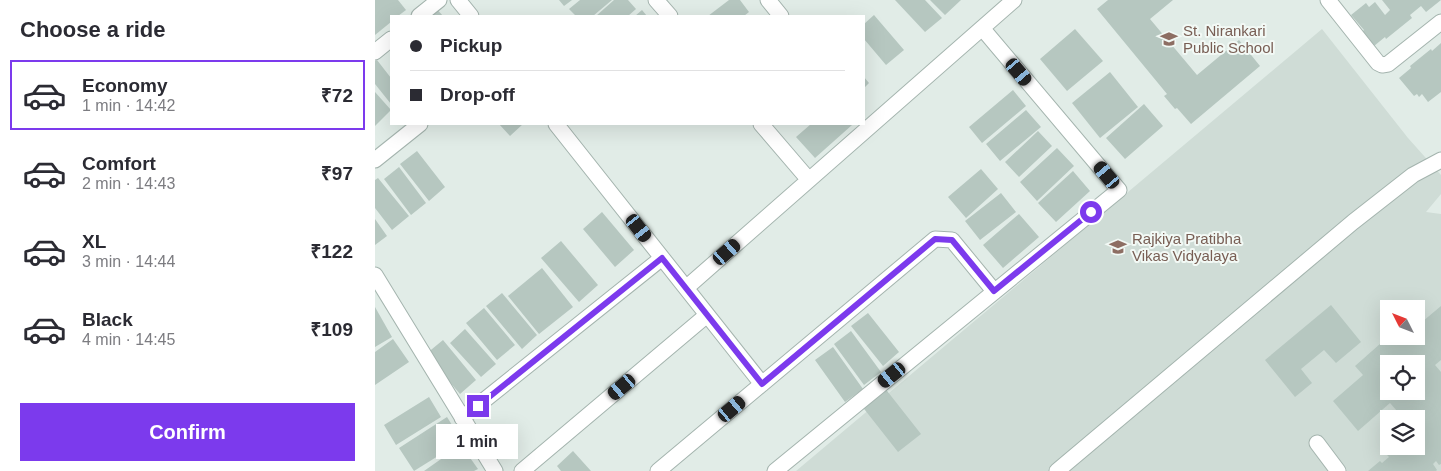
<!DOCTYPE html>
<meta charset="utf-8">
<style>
body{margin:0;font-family:Arial,sans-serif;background:#f2f2f3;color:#2b2b33;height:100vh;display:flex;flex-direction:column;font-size:19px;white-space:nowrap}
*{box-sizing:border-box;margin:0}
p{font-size:16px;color:#7c7c81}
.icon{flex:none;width:28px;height:28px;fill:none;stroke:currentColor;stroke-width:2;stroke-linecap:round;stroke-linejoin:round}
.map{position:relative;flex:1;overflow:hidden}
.sheet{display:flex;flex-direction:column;background:#fff;width:375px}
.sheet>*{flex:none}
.top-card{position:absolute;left:15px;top:15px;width:475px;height:110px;border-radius:0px;box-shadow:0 5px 20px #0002;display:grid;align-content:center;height:110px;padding:0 20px;background:#fff}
.needle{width:32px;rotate:312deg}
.fabs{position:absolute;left:1005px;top:300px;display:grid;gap:10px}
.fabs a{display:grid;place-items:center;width:45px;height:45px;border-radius:0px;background:#fff;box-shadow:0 5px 20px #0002;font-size:25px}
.end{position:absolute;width:22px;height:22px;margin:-11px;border:6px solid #7c3aed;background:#fff;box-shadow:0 0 0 2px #fff}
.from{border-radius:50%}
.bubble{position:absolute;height:35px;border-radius:0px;background:#fff;box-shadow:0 5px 20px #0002;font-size:16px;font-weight:700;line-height:35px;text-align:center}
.car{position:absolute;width:15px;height:30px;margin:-15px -8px;border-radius:6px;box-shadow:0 0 4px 1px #0007;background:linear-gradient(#222 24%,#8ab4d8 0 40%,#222 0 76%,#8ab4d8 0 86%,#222 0)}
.top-card b{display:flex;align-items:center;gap:18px;height:48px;font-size:19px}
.top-card b+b{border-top:1px solid #e1e1e2}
.top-card i{width:12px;height:12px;background:#2b2b33}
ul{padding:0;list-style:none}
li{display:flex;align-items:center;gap:15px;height:70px;margin:0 10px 8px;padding:0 10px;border:2px solid transparent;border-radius:0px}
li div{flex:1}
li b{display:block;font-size:19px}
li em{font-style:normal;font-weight:700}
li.selected{border-color:#7c3aed}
li>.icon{width:45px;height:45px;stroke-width:1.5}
h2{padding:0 20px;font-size:22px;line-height:60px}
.action{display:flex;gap:10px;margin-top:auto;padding:10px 20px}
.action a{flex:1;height:58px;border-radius:0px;background:#7c3aed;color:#fff;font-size:20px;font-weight:700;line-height:58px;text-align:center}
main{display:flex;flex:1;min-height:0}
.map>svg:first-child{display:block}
.built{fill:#cfdcd6;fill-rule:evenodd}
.building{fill:#b6c7c0;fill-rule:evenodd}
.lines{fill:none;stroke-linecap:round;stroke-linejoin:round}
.minor-casing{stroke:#a4b4ae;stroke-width:17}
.minor{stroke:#fff;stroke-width:15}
.route{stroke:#7c3aed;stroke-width:6}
.labels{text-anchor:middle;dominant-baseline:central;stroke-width:4;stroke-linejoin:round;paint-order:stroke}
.education-label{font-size:15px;fill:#785e54;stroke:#f2f9f5;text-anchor:start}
</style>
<main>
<section class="sheet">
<h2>Choose a ride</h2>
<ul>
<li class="selected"><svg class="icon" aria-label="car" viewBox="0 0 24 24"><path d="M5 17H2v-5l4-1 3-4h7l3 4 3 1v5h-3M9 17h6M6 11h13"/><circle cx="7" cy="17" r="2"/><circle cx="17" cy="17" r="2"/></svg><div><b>Economy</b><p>1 min · 14:42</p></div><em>₹72</em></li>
<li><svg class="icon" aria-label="car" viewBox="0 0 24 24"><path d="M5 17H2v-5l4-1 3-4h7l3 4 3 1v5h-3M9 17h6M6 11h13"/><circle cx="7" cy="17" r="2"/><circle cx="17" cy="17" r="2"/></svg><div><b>Comfort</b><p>2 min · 14:43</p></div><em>₹97</em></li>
<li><svg class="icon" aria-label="car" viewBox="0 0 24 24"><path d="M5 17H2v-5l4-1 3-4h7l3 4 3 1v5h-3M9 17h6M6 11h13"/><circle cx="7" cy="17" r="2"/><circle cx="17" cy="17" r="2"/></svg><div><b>XL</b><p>3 min · 14:44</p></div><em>₹122</em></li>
<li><svg class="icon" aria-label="car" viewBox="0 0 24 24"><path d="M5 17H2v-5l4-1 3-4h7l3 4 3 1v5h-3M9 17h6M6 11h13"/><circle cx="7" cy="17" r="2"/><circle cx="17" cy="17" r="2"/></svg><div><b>Black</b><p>4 min · 14:45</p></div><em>₹109</em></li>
</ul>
<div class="action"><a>Confirm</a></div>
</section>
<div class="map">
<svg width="1066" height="471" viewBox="0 0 1066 471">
<rect width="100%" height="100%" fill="#e1ece7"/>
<!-- built -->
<path class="built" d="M947,29L1033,138L1066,175V194L1051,212L1066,214V471H421ZM1014,309H1041V336H1014ZM1014,364H1041V391H1014ZM1014,419H1041V446H1014Z"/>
<!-- building -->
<path class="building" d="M0,0H23L31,10L23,16H16V22L0,35Z
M184,0H197L189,6Z
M205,0H237L218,16H201L194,9Z
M239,0H253L261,9L253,16H221Z
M354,0H365L374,12L369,16H333Z
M520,0H550L567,18L550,32Z
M555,0H586L570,15Z
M733,0H798L775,19L822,75L864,40L885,66L816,124L802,108L800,109L789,96L792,94L722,9Z
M1007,0H1066L1051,12L1046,6L1035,15L1037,18L1011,39L1010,37L999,46L987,32L989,30L976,15L991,3L994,7L1000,2L1010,15L1015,10Z
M60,7L68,16H49Z
M267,10L272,16H260Z
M499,15L529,50L511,65L489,39V24Z
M700,29L728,61L692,91L665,59Z
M1066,43V92L1053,102L1047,94L1044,97L1042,94L1039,96L1024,78L1036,68L1035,66L1056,49L1057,51Z
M2,60L16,78V104L0,84V61Z
M735,72L763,107L725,138L697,103Z
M489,77L494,83L489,88Z
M638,90L651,106L607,143L594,127Z
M0,92L16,110L0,126Z
M769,104L788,126L750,159L731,138Z
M651,110L666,127L625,161L611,144Z
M124,124H148L135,136Z
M436,124H476L477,125L440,158L421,137Z
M663,131L677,146L644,177L630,162Z
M682,148L699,166L662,201L645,182Z
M42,151L70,187L54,201L25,164Z
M24,167L51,203L36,215L9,179Z
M606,169L623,189L591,218L573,197Z
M698,171L715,191L681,222L663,203Z
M3,178L34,216L17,230L0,208V180Z
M626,193L641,212L605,240L590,221Z
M227,212L259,250L240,267L208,229Z
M644,214L664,237L628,268L608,245Z
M0,219L12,236L0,245Z
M186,241L223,285L204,302L166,258Z
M167,268L198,307L164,334L133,296Z
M127,293L162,335L147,349L111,306Z
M956,305L986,342L961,363L949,350L926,369L937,383L920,397L890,360Z
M1066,306V360L1060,365L1066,372V464L1064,465L1061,461L1058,464L1062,470L1061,471H993L1005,461L1007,463L1014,457L1012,455L1019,448L1021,451L1026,446H1041V419H1029L1015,403L983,431L958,401L988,375L980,366L1014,336H1041V327ZM1014,364H1041V391H1014Z
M0,307L17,337L0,347Z
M109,308L140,345L122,360L91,323Z
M493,313L524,352L508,366L476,326Z
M90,329L121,364L106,377L75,343Z
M476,331L506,372L489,385L459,344Z
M18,339L34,362L0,385V352Z
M68,340L101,380L85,394L51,354Z
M458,347L488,389L470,402L440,360Z
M509,387L546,434L523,452L486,405Z
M54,397L66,417L21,445L9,425Z
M72,417L87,441L39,471L24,448Z
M86,445L103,469L99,471H49Z
M198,451L216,471H186L182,466Z"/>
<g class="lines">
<!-- minor casing -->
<g class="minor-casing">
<path id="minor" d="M83,0L96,16
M281,0L295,16
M393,0L406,16
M953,0L1003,63L1007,65L1013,64L1066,22
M44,16L64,0
M0,52L16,39
M181,124L387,384
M386,124L434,180
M0,160L45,124
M0,275L120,471
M311,288L639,0
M87,418L287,258
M942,443L963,471
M147,471L332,315
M283,471L560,239L577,240L619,291
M400,471L744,190L607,28
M682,471L978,222L1038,175L1066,160"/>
</g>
<!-- minor -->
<use href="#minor" class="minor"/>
</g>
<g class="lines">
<!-- route -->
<path class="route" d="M103,406L287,258L387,384L560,239L577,240L619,291L716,212"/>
</g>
<!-- icons -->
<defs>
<g id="school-bare" transform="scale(1.35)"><path d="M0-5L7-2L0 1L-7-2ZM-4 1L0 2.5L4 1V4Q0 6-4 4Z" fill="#8d6e63" stroke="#f2f9f5" stroke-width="2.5" paint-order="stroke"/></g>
</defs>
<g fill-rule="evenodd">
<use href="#school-bare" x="794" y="39"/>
<use href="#school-bare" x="743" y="247"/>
</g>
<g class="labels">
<!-- education labels -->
<g class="education-label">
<text x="808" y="30">St. Nirankari<tspan x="808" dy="17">Public School</tspan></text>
<text x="757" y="238">Rajkiya Pratibha<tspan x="757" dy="17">Vikas Vidyalaya</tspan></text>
</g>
</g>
</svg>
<div class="fabs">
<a><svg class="needle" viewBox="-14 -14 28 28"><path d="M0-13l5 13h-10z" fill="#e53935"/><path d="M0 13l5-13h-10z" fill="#7c7c81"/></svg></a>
<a><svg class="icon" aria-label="locate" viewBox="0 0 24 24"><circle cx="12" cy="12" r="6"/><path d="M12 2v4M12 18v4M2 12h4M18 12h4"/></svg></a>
<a><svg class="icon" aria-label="layers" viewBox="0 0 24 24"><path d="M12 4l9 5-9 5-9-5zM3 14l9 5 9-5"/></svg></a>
</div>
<i class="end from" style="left:716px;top:212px"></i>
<i class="end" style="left:103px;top:406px"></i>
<div class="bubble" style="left:61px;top:424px;width:82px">1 min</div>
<i class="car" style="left:644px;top:72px;rotate:140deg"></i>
<i class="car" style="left:732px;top:175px;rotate:320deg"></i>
<i class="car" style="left:264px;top:228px;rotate:142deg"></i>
<i class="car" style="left:352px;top:252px;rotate:49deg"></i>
<i class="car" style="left:517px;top:375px;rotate:231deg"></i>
<i class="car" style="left:247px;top:387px;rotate:230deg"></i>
<i class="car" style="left:357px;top:409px;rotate:50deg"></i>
<div class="top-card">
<b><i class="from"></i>Pickup</b>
<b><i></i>Drop-off</b>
</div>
</div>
</main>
